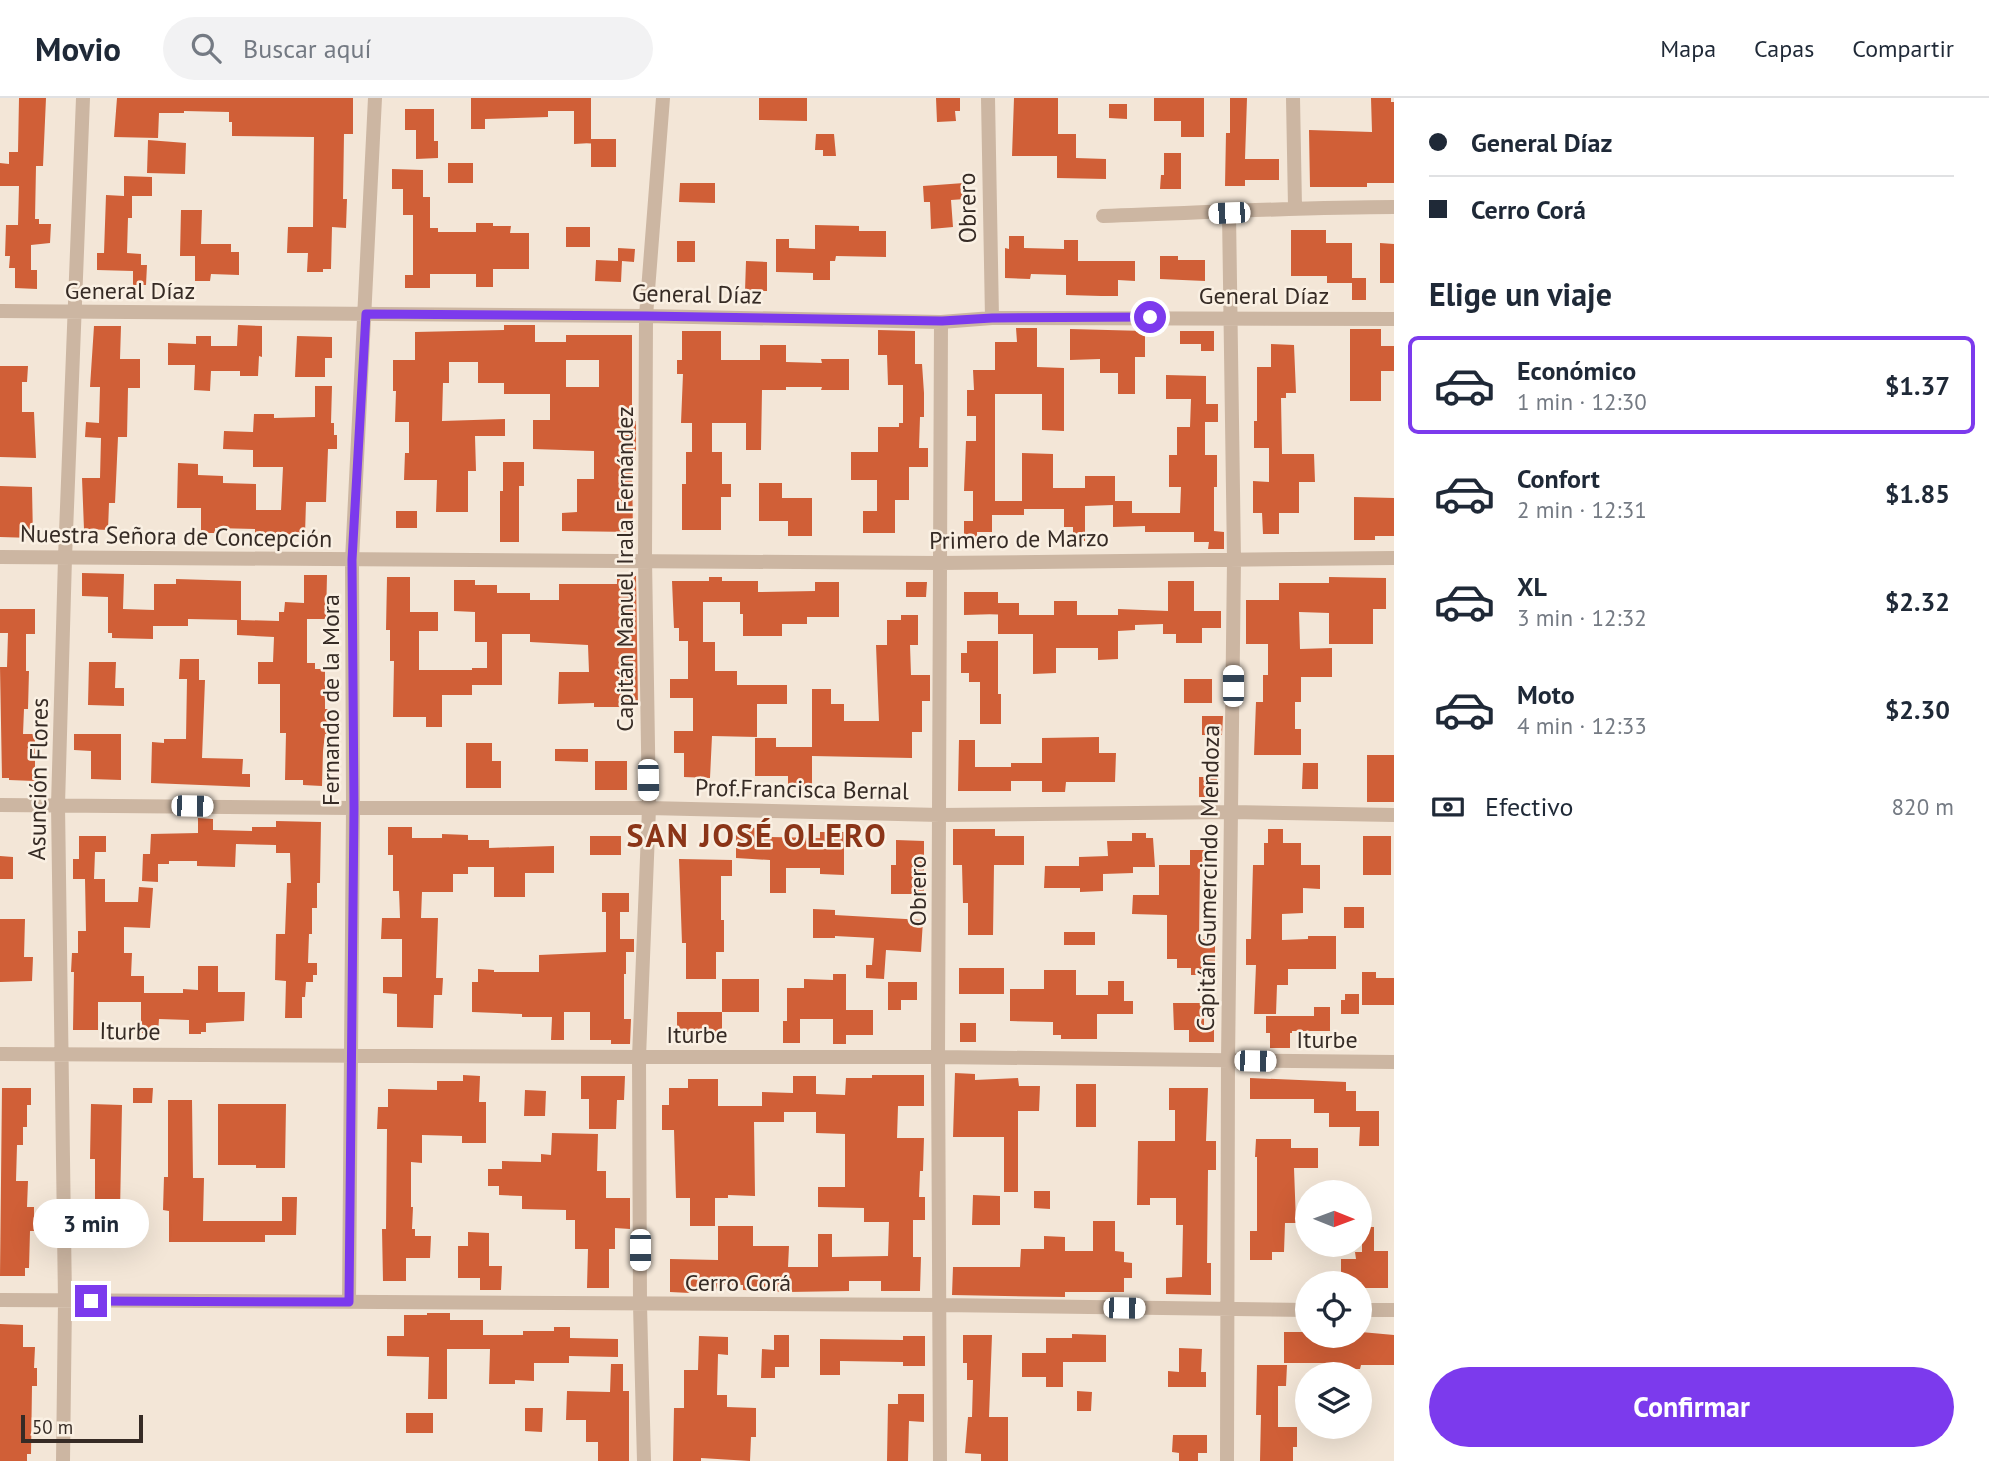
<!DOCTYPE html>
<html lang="es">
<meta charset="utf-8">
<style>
body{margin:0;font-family:"PT Sans",sans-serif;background:#f2f2f3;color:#1f2937;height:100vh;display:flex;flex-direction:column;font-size:26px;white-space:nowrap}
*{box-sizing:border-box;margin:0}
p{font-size:23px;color:#747a83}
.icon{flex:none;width:38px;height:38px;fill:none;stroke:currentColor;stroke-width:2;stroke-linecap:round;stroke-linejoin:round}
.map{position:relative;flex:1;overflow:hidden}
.drawer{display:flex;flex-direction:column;background:#fff;width:595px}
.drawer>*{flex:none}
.hud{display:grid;align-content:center;height:154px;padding:0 35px;background:#fff}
.needle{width:46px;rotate:91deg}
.buttons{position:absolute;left:1295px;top:1082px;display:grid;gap:14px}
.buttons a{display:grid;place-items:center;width:77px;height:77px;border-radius:50%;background:#fff;box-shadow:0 7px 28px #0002;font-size:35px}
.scale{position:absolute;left:21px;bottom:18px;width:122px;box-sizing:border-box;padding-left:7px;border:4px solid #362b25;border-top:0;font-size:19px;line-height:24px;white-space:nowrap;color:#362b25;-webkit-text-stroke:5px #faf0e3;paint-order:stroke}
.end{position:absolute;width:32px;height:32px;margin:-16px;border:9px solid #7c3aed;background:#fff;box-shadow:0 0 0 4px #fff}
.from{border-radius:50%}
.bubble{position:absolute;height:49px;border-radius:24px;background:#fff;box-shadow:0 7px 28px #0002;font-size:23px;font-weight:800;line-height:49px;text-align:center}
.car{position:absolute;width:21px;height:42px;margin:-21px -10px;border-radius:9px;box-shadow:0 0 5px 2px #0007;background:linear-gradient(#fff 24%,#345 0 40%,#fff 0 76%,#345 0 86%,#fff 0)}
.hud b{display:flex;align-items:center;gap:24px;height:66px;font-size:26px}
.hud b+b{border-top:2px solid #e0e1e3}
.hud i{width:18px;height:18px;background:#1f2937}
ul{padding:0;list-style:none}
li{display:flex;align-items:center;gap:21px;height:98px;margin:0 14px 10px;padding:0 21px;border:4px solid transparent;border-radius:10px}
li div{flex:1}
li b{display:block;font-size:26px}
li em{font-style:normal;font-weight:800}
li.selected{border-color:#7c3aed}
li>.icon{width:63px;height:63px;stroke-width:1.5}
h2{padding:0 35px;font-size:32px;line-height:84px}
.pay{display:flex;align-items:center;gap:18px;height:77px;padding:0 35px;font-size:26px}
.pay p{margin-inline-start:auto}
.cta{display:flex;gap:14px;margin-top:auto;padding:14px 35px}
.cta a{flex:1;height:80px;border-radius:42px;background:#7c3aed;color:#fff;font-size:28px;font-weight:800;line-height:80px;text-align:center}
header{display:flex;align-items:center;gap:42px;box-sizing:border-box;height:98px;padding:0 35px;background:#fff;border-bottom:2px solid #e0e1e3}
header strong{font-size:33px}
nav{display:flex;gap:38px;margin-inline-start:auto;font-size:24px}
.search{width:490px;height:63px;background:#f2f2f3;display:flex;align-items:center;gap:18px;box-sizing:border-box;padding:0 24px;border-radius:38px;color:#747a83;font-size:26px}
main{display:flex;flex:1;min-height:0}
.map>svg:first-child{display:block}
.building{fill:#d05f37;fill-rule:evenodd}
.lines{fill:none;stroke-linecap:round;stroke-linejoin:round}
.minor{stroke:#ccb6a2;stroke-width:14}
.route{stroke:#7c3aed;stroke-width:9}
.labels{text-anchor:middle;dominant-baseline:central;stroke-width:5;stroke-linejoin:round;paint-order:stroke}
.street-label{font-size:24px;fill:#362b25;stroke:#faf0e3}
.district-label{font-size:32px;font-weight:bold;letter-spacing:2px;fill:#8b3518;stroke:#faf0e3}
</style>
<header>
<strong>Movio</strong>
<div class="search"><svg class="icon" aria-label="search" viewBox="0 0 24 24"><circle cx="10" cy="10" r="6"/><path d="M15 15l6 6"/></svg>Buscar aquí</div>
<nav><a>Mapa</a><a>Capas</a><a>Compartir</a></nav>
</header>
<main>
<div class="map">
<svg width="1394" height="1363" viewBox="0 0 1394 1363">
<rect width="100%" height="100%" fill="#f3e6d7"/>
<!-- building -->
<path class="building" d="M19,0H46L43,68H36L35,121H39V126H51L50,145L31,147V172H37V191L15,190V170H9L10,158H5L6,127H18L19,88H0V65L9,66V54H18Z
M117,0H353V36H344L343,101H347L346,130L332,129L331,171H323V174H307L308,155H287L288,129H313L314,39L232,38V24H229V14L184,13V15H159L158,40L114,39Z
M471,0H591V45L574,46V13H548V19L485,21V31H471Z
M759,0H807V23L759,22Z
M936,0H960V13H955L956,23L937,24Z
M1014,0H1058V36H1076V60L1106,61V81L1057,80V58H1012Z
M1154,0H1204V39H1181V23H1154Z
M1230,0H1247L1245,61H1279V82H1245V88H1225L1226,35H1230Z
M1371,0H1391V4H1394V85H1367V89H1310L1309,32L1372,34Z
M1109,6H1127V21L1109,20Z
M405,11H434V43H438V60L416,61V32H405Z
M816,36H834L836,58H823V52H815Z
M591,41H616V69H591Z
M148,42L186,45L185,76L147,75Z
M1164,55H1181V91H1160L1161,77H1164Z
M448,65H473V85H448Z
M392,71L423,72V99H430V130H438V134H476V125H493V128H511L510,135H529V171H493V189H476V176H430V190H405V177H413V117H403V91H392Z
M124,78L152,79V98H132V120H128L127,155L141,156V167H147L146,187H133V173L97,172V155H104L106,97L124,98Z
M680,85H715V105L679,104Z
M964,85L965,101L951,102L953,129L931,131L930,104H924L923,88Z
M181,112H202L201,146H231V154H239V177L211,176L210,183H195V158H180Z
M815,127L859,128V133H886V159L836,158L835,163H830V182H813V175L776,174V141H789V150L815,151Z
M566,129H590V149H566Z
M1291,132H1326V145H1352V180H1366V202H1352V185H1327V178H1291Z
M1009,138H1024V150L1064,151V142H1078V163H1135V183L1118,182V198H1101L1066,197V177L1031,176L1030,181L1005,180V150L1009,151Z
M677,143H695V164H677Z
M1380,145L1394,146V185H1380Z
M618,150L635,151L634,164L622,163L621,184L595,183L596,162L618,163Z
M1160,158H1178V162H1205V183L1160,181Z
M746,163L767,164V193H745Z
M238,227L262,228V259L259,258L258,278H240V273H211L210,293L194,292L195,267H168V245L196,246V238H211V248H237Z
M504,227H535V244H566V237H632V323H636V353H633L632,368L633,434L562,433V415L577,414V381H594V353L533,351V322H550V296H504V285H478V264H449V285H443L442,323L505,321V338H475L476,373H468V414H436L437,382H404L405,355H409V324H395L396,293H393V262H415V234L504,232ZM566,262H599V289H566Z
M94,228H121L120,261H140V290H128L127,339H118L115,405H109L108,432L84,431L82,380H100L101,340L85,339L86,324L99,325L100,289H90Z
M1016,230H1037V269L1064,270V333L1042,332V296H995V403H1022V355L1053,356V390H1085V378H1115V403H1132V415H1180L1181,389H1169V357H1177V329H1190L1191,301H1166V277L1206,278V306H1218V324H1205V357H1217V389H1214V433L1224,434V451H1208L1209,444H1194V434H1145V428L1113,429V407L1085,408V443H1073V429H1064V411H1024V417H992V434H977V446H964V423H973V393H964L966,343H976V318H967V292H974L973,272H995V244H1017Z
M1070,231L1145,233V259H1135V296H1118V275H1100V261L1070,262Z
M1350,231H1381V248H1394V273H1381V303H1350Z
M878,232L915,233V266H922L924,295V319H920L919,350H928V369H909V402H895V435H863V413H877V382H851V354H878V329H899V325H903V287H888L887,257H878Z
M682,233H721V262H760V247H786V264L822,265L821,261H849V292H821L822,289H786V292H762L761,352H746V325H712V354H722V386H731V399H721V432H682V386H686V354H692V325H681L683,276H677V262H682Z
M1180,233H1214V253H1201V246H1180Z
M297,238L332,239V260H325V279H295Z
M1271,246L1294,247L1296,295H1286V300H1281L1282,356H1314L1315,384H1299V415H1279V436H1263L1262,415H1253V383L1269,384V350H1254V323H1257V269H1271Z
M0,268H28L27,284H22V314H34L36,360L0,359Z
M315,288H332L331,325H334V337H337V351H328L326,404H306L305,436L255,438V431L215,430V435H201V410H177L178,365L198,366V377L223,378V385L256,386V412H281L283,369H253V352L223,351L224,333L253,334L254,316H274V320L315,319Z
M503,364H524V388H519V444H500V393H503Z
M759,385H782V400H812V438H788V423H759Z
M0,388L32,389L33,440L0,439Z
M1354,399L1394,400V438H1375V442H1354Z
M396,413H417V430H396Z
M82,475L124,476L123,511L154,512V486H176V481L241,483V522L279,523V514H284L285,504L304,505V477H327L326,521H307V565H315V571H325V611H328L327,636H325L323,653L322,688L303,687V682H285L286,635H280V586H258V564H273L274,539L237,537V522L188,521V528H153V541L112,540V535H108V499L82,498Z
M636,478L638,609H594V605L558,606L559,574H589L588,547L530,544V536H502V587H472V597H442V629H426V619H393L394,563H390V532H386L387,479H410V514H438V533H419V572H472V570H487V544H475V514L454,513V482H475V487H497V495H530V502H559V486H617V479Z
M709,479H722V483H758V494L815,493V484H839V519H807V526H782V538H743V516H740V504H703V544H715V573H737V587H787V606H757V639L712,638L710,680L684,679V655H674V633H693V600H670V581H688V543H679V530H674L672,483H709Z
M1329,479L1386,480V511H1373V546H1329V515L1299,514L1300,551L1332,550V579H1301V604H1295V631H1301V657H1254L1256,604H1263V577H1268V546H1246V502H1279V485H1329Z
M1168,483H1194V513H1221V530H1202V545H1176V536H1163V526L1135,527V532L1118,533V561L1098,562V550H1056V575L1033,576V536H998V505H1019V517H1054V503H1077V517H1118V511L1168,513Z
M906,484H927L926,499H906Z
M964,494H998V516L964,517Z
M0,511H35V536H26V573H29L28,611H24L23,636H35V683L9,682V680H2L0,569H7L8,535H0Z
M901,517H918V547H910L911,577H930V603H922V634H912V660L812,658V591H831V606H844V623H879L876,547H887V522H901Z
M967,543H998V596H1001V626H980V584H969V575H961V555H967Z
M180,561H199V582H205L202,660L243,661L242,676H250V689L151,685L152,644L164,645V641H186L187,581H179Z
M89,564H116L115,590H124V608L88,607Z
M1184,581H1212V605H1184Z
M1202,618H1223L1222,637H1202Z
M74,636H121V682L91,681V653L74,652Z
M1099,639V655H1116L1115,684H1066L1065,694H1042V683H1011V693H958L959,642H975V669H1011V665H1042V640Z
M755,640H776V649H812V691H788V678H755Z
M466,645H492V663H501V690H466Z
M555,651H588V664L555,663Z
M1367,657H1394V704H1367Z
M595,663H627V692H595Z
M1303,665H1318V691H1302Z
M1199,679H1217V699H1199Z
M198,720L213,721V732L252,733V729H276V723L321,724L320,785H317V810H312V836H309L308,865H317V877H313V884H306L305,899H302V920H285L286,883L275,882L276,836H285L287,785H291L290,755H276V747L236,746L235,769L197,768V763H169V766H158V784L142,783L143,756H150L151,736L198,735Z
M388,729H412V740H442V736L468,737V742H489V750L554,748V775H525V799H494V769H468V776H453V794H422L421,820H438L436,880H443L442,897H434L433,930L397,929V896L383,895V879H402V841H381L382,820H400L399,793H393V757H388Z
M736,729L758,730L757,737H770V739L820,740V734H844V777L820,776V770H786V795H770V762L736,760Z
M953,731H995V738H1024V767H994L993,837H968V805H963L962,767H953Z
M1268,731H1283V745H1301V767H1320V791L1303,790V815L1282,816V842L1308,841V838H1336V871H1288V887H1277L1276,916H1254L1256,867H1246V841H1251L1253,767H1264V745H1268Z
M1132,735H1146V740H1153L1155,769H1133V775L1103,776V793L1080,794V790H1044L1045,768H1079V759L1108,758L1107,743H1132Z
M79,738H106V754H95L94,781H105V804H138L139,789L153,790L150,830L124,829V855H132L131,878H144V895H183V891L198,892V868H218V894H245L244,923L206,925V934H201V936H189V922L159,921L158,935H141V904H98V932H73L74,874H71L72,855H78V833H86L85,781H73V761H79Z
M590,738H621V757H590Z
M1363,738H1391V777H1363Z
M896,742L924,743V796H891V767H896Z
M1190,752H1207V767H1200L1199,841H1215V877H1191V870H1177V861H1167V817L1132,816L1133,797H1159V767H1190Z
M0,758L13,759V781H0Z
M679,761L732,762V778H721V822H724V854H716V881H686V845H682Z
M602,795H629V814H620V841H634V854H626V876H624V921H631L630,946H611V942H590V914H564V942H551L552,919H522V916L472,914V884H478V871L494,872V874H539V857L606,854V814H602Z
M1344,809H1364V830H1344Z
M813,811L835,812V817L923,822L921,854L886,852L884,881L866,880V867H872L874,840L835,838V840H813Z
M0,821H25L24,859H33L32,883L0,884Z
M1064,834H1095V847H1064Z
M959,870H1004V896H959Z
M1044,872H1076V897H1108V883H1124V903H1133V916H1097V941H1061V937H1053V924L1010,923V891H1044Z
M1362,874H1376V880H1394V907H1362Z
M833,876H846V912H873V937H846V946H833V921H800V945H783V923H787V890H804V881L833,882Z
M722,881H759V914H722Z
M888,884H917V902H901V912H888Z
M1345,896H1359V916H1341V902H1345Z
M1173,905H1204V932H1214V944H1189V932H1174Z
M1314,909H1330V933H1292V935H1290V950H1270V935H1266V918H1314Z
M677,914H722V934H677Z
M960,925H976V944H960Z
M955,975L975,976V982L1018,980L1019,988H1040L1039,1013H1018V1094H1004V1039H953Z
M463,977L480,978L479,1004H486V1045H462V1038L422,1037V1065L411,1064V1109H413L412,1131H415V1138H431L430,1160H406V1183H383L382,1131H386L387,1031H377L378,1009H388V991L437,992V983H463Z
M872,977H924V1008H898L897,1040H924L923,1073H920L919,1099H925V1122H913V1159H921L920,1193H881V1183H849V1193L788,1194L743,1192V1187L717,1186L716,1192L690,1191V1195L670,1194V1161L718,1162V1128H753V1148H789L788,1169H818V1136H832V1159L888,1158L889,1124H864V1110L818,1109V1089H845V1036L816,1035V1014H784V1024H754L755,1098L728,1097V1100H715V1128H690V1100H676L674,1032H662V1007H669V990H688V981H718V1008H762V994L793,995V978H816V996L845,997L846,980H872Z
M581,978H625L624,1002H617L616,1031H589V1001H581Z
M1250,980L1346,984V993H1356V1013H1379V1048H1359L1360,1029H1329V1015H1314V1001H1250Z
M1076,986H1096V1029H1076Z
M2,990H31V1007H27V1029H23V1047H17L16,1083H28L27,1109H34V1133H30L29,1170H25V1178H0Z
M133,990H153L152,1005H133Z
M1169,990H1208L1206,1043H1216V1072H1208L1207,1165H1211V1197L1166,1196V1180L1182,1179L1183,1127H1176V1100H1150V1107H1137L1138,1043H1175V1012H1169Z
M525,992L546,993L545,1018H524Z
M168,1002H192L193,1080H204L203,1123H282V1099H297L296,1137H265V1144H169V1113L163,1112L164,1079H168Z
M91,1006L122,1007L120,1114H95V1061H90Z
M218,1006H286L285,1070H256V1067H218Z
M552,1035L598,1036L597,1073H606V1100H630V1131L615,1130V1151H609V1190H587L588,1151H575V1122H566V1112L522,1111V1098L499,1097V1088H488V1071H502V1063L541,1064V1056L551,1057Z
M1256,1041H1291V1050H1318V1070H1294L1296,1125H1285L1284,1154H1272V1162H1250V1133H1257V1059H1255Z
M1034,1093H1050V1111L1034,1110Z
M973,1097L1000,1098V1127H972Z
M1093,1123H1115V1153L1124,1154V1164L1132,1165V1180H1124V1194H1065V1199L952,1197L953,1169H1020L1021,1151H1044V1138L1065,1139V1153H1093Z
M1362,1129H1374V1153H1388V1190H1360V1185H1347V1178H1341V1161H1356L1355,1154H1362Z
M468,1134L489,1135V1168H502L501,1192H480V1180H458V1148H468Z
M427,1215H450V1222H483V1237H523V1233H554V1229H570V1240L618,1241V1259L569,1258V1265H534V1283L515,1282V1286H489L490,1251H447V1301H428L429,1259L387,1258V1238H404V1217H427Z
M0,1226L23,1227V1249H35L34,1270H37V1288H32L31,1356H27V1363H0Z
M1284,1234H1307V1237H1361V1234L1394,1237V1267H1361L1360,1271H1342V1265H1284Z
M1072,1236L1106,1237V1264H1063V1289H1046V1279H1022V1255H1046V1240H1072Z
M774,1237H789V1269H775V1280H761L762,1251L774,1252Z
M963,1237H992L989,1319H1008V1363H981V1356L965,1355L968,1319H972L973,1282H967V1265H963Z
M699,1238L728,1239V1257L718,1256L717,1297H727V1309L756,1310V1339H751L750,1363L701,1360V1363H673L674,1310H684V1272H698Z
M903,1238H925V1268H903V1264L840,1263V1277H820V1241L903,1242Z
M1179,1250L1202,1251L1201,1274H1206V1289H1168V1273L1179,1274Z
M611,1266H623V1293H629V1363H598V1344H586V1322H566L567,1293L610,1294Z
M1257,1267H1287L1286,1288H1278V1329H1297V1349H1293V1363H1260L1261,1317H1256Z
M1077,1293L1092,1294L1091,1313H1077Z
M898,1296H924V1324L909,1323L908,1363H887L888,1306H898Z
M525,1310H543L542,1334L525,1333Z
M406,1315H433V1335H406Z
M1173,1337H1207V1355H1198V1363H1179V1355L1172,1354Z"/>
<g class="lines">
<!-- minor -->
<path class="minor" d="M988,0L992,220
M1293,0L1295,109
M1103,118C1200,115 1297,109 1394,109
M0,213L646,218L941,224L992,220L1394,221
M0,459L939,465L1394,460
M0,707L353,710H649L940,717L1232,714L1394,717
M0,956L639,959H938L1394,964
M0,1202L940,1207L1307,1212
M349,1204L353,710L352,462L375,0
M1360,1212H1394
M63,1363L65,1203L58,707L65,460L83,0
M644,1363L640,1207L639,959L649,710L645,461L646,218L663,0
M940,1363L938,959L941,224
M1227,1363L1228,963L1234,462L1229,115"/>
</g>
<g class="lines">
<!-- route -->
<path class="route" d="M91,1203L349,1204L354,710L352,462L366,216L646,218L942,223L992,220L1150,219"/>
</g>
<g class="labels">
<!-- street labels -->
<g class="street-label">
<text transform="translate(967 110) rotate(-91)">Obrero</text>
<text x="130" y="192">General Díaz</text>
<text transform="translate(697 196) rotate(1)">General Díaz</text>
<text x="1264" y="197">General Díaz</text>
<text transform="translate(176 438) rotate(1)">Nuestra Señora de Concepción</text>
<text transform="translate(1019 441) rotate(-1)">Primero de Marzo</text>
<text transform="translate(624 471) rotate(-90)">Capitán Manuel Irala Fernández</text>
<text transform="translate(330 602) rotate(-90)">Fernando de la Mora</text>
<text transform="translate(38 681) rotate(-89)">Asunción Flores</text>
<text transform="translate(802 691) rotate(1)">Prof.Francisca Bernal</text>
<text transform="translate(1208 780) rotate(-89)">Capitán Gumercindo Mendoza</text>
<text transform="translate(917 793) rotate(-90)">Obrero</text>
<text transform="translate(130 933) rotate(1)">Iturbe</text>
<text x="697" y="936">Iturbe</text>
<text x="1327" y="941">Iturbe</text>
<text x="738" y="1184">Cerro Corá</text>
</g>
<!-- district labels -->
<g class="district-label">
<text x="757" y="737">SAN JOSÉ OLERO</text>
</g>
</g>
</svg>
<div class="buttons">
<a><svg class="needle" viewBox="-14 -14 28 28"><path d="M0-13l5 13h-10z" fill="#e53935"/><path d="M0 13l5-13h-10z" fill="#747a83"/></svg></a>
<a><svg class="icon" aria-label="locate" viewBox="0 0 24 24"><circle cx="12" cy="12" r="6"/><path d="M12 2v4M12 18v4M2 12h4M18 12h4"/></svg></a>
<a><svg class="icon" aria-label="layers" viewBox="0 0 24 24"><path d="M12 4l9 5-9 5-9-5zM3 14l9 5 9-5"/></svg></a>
</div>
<div class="scale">50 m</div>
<i class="end from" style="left:1150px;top:219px"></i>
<i class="end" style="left:91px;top:1203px"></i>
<div class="bubble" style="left:33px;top:1101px;width:116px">3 min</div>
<i class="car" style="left:1229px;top:115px;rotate:268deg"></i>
<i class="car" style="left:1233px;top:588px;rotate:0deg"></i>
<i class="car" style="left:648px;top:682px;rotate:179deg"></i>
<i class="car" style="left:192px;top:708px;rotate:91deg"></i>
<i class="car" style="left:1255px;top:963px;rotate:91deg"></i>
<i class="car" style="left:640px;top:1152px;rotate:180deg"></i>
<i class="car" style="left:1124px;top:1210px;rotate:91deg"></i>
</div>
<section class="drawer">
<div class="hud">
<b><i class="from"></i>General Díaz</b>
<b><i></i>Cerro Corá</b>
</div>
<h2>Elige un viaje</h2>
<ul>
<li class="selected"><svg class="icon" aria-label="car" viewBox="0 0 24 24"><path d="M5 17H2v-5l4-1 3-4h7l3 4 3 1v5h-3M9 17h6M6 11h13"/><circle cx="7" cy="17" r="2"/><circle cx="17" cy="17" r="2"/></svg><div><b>Económico</b><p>1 min · 12:30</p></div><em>$1.37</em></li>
<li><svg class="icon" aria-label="car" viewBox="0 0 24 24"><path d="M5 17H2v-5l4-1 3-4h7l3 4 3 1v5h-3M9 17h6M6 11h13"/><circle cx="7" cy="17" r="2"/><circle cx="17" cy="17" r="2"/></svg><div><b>Confort</b><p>2 min · 12:31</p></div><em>$1.85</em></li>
<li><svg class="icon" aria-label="car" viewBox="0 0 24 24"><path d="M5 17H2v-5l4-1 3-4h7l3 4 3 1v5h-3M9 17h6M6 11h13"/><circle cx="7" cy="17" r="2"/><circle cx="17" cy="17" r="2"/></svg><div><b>XL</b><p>3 min · 12:32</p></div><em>$2.32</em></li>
<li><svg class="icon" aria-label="car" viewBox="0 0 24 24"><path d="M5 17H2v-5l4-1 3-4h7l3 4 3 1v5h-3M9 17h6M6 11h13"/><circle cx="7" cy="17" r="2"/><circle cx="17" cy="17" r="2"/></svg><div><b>Moto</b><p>4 min · 12:33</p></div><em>$2.30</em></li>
</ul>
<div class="pay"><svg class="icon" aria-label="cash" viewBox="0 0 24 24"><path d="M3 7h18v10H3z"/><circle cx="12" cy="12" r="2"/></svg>Efectivo<p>820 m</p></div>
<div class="cta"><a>Confirmar</a></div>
</section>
</main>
